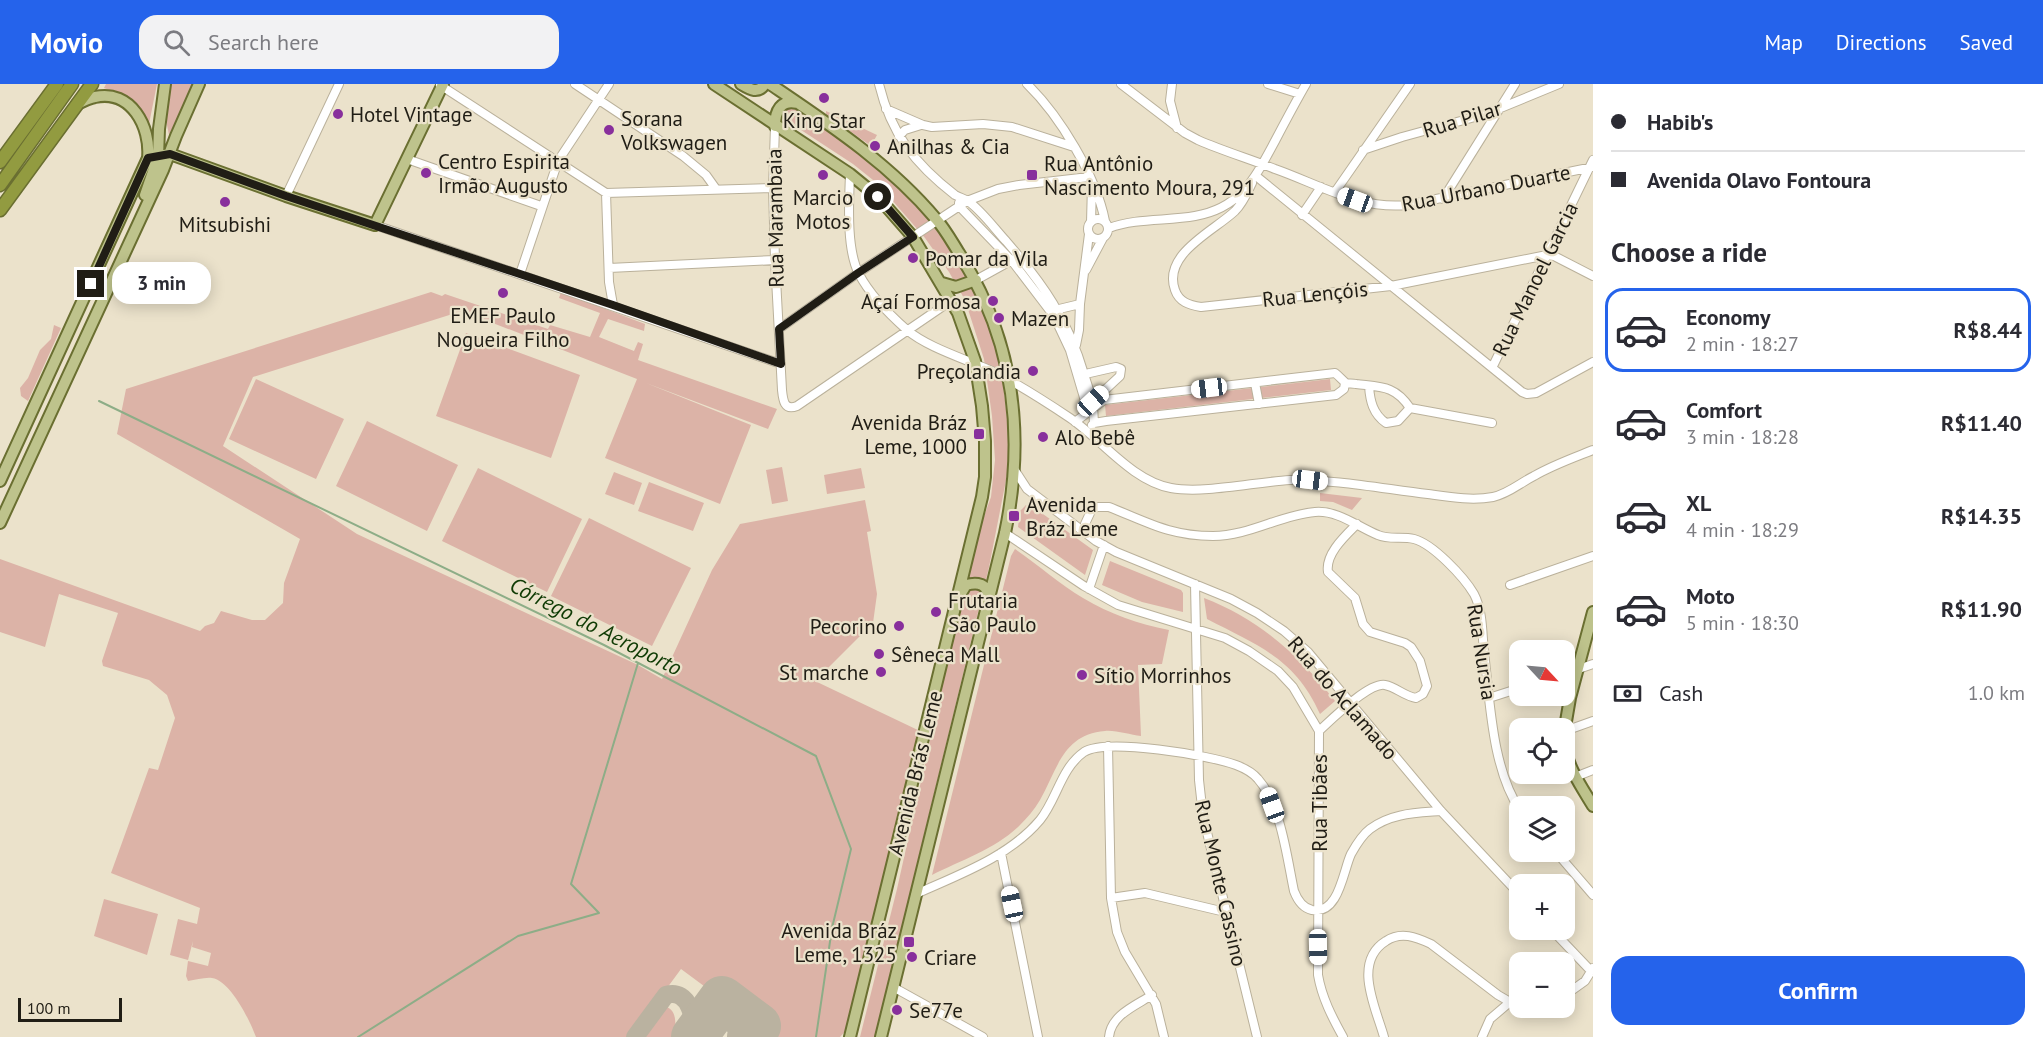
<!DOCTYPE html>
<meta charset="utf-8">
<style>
body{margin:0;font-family:"PT Sans",sans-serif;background:#f2f2f3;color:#2b2b33;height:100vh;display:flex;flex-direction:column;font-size:22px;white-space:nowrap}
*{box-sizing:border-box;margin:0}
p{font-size:20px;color:#7c7c81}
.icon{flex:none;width:33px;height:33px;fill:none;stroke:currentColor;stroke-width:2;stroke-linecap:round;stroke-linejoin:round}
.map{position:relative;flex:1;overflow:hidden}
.drawer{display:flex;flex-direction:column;background:#fff;width:450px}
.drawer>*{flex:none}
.guide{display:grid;align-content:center;height:132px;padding:0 18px;background:#fff}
.needle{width:39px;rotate:116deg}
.tools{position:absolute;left:1509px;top:556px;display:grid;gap:12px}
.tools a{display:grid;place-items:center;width:66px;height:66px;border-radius:12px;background:#fff;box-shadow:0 3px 15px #0003;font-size:30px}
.scale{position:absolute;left:18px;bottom:15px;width:104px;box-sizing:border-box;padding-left:6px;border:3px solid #201d15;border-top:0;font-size:16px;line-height:21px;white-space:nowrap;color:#201d15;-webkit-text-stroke:4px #ebe2cb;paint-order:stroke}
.end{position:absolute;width:27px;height:27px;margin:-14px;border:8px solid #201d15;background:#fff;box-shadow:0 0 0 3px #fff}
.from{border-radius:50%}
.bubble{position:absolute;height:42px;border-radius:18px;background:#fff;box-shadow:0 3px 15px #0003;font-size:20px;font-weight:800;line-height:42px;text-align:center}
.car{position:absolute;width:18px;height:36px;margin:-18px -9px;border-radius:8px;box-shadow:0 0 4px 2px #0007;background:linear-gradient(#fff 24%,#345 0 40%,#fff 0 76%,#345 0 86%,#fff 0)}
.guide b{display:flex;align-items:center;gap:21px;height:57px;font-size:22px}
.guide b+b{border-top:2px solid #e1e1e2}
.guide i{width:15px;height:15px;background:#2b2b33}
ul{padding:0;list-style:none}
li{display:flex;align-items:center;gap:18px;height:84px;margin:0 12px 9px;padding:0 6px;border:3px solid transparent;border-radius:18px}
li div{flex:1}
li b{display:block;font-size:22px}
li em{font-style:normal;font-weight:800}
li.on{border-color:#2563eb}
li>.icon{width:54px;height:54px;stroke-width:1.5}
h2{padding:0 18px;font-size:27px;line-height:72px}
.pay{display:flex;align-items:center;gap:15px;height:66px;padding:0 18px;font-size:22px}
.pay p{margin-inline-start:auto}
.action{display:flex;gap:12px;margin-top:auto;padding:12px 18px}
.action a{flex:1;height:69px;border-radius:18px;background:#2563eb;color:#fff;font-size:24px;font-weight:800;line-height:69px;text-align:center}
header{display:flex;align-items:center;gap:36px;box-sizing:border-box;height:84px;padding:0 30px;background:#2563eb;color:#fff}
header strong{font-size:28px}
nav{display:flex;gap:33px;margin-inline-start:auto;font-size:21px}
.search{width:420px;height:54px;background:#f2f2f3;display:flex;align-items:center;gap:15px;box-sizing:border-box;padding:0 21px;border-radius:18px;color:#7c7c81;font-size:22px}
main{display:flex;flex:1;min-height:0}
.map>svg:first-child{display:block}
.green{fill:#dcb3a7}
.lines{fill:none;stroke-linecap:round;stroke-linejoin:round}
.stream{stroke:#8dad87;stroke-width:2}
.taxiway{stroke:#bab2a0;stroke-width:18}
.runway{stroke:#bab2a0;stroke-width:46}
.minor-casing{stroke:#bab19b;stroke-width:10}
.major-casing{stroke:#6a6f31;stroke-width:14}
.highway-casing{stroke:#6a6f31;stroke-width:15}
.minor{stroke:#fff;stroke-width:8}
.major{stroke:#bec38c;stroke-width:10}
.highway{stroke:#929b40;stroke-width:12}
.route{stroke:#201d15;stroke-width:8}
.poi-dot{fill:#882f9c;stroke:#ebe2cb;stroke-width:2}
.labels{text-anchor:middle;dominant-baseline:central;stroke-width:4.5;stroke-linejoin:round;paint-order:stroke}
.poi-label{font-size:21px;fill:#201d15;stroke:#ebe2cb;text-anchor:start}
.street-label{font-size:21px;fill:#201d15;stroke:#ebe2cb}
.water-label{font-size:22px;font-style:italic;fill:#0f3b04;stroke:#ebe2cb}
</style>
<header>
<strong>Movio</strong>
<div class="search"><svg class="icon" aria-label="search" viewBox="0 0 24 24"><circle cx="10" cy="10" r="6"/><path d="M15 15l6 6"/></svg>Search here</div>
<nav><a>Map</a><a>Directions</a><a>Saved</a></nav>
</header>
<main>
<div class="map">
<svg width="1593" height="953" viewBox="0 0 1593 953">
<rect width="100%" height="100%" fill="#ebe2cb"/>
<!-- green -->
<path class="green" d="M106,0H157L149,40L136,19L120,10L104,4Z
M171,0H194L169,51L166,36Z
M782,13L883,87L929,135L973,200L1000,274L1007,334L1009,381L989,483L875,953H860L897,805L950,567L979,446L991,413L995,376L992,332L984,275L965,216L949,188L925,154L878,100L853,80L772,27Z
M826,27L877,51L871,62L826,30Z
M431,208L442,212L445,210L548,245L550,241L590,253L600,229L559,214L561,208L645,240L644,247L608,235L599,253L634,267L638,258L643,260L638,276L777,325L768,345L646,299L751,341L720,420L605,374L637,295L462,227L253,293L223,362L357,450L638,581L662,595L712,486L740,440L865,416L871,447L867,448L877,510L873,539L815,597L922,648L850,942L840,953H750L758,942L681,885L631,953H256C250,937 231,897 212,894C205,893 196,896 188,897L186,892L188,877L208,882L211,869L192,863L193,857L188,876L170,871L178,835L197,840L200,824L111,789L149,684L158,686L175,634L167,611L149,596L103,582L102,577L118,529L59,510L45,563L0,548V475L200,547L205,542L214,539L221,527L252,536H265L283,519L284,499L300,455L117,350L126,305Z
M54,241L61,244L28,317L21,312L20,304L28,294L40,266L51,255Z
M466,249L580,291L551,374L436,332Z
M256,295L344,335L316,395L229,355Z
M1330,295L1331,306L1106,332L1105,321Z
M367,337L458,381L427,447L336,402Z
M782,383L788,417L772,420L766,386Z
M478,384L582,435L547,508L442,457Z
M861,384L865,404L827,410L824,391Z
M614,388L642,399L634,421L605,410Z
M649,398L704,419L693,447L638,427Z
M1320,409L1362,414L1352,426L1333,418L1320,417Z
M1026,421L1036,425L1093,466L1085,491L1018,443L1020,427Z
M589,434L691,484L652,562L551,512Z
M1015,465C1038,481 1060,500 1083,514C1110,530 1138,540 1169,546L1162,580L1138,581L1141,652C1130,651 1116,646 1105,647C1063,650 1057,686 1040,716C1034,726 1027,734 1020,741C996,765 961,776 932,791L1011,472Z
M1110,477L1181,506L1183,509V528L1142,518L1102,501Z
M1204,514C1259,535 1300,572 1335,617L1320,630C1295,574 1257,561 1207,535Z
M104,815L158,830L147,871L94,852Z
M667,923C678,928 675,942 675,953H640L660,926Z"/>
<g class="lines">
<!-- stream -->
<path class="stream" d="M99,317L604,561L816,672L851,765L832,844L816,953
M358,953L518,852L599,829L571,800L638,579"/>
<!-- taxiway -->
<path class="taxiway" d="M635,953L666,911C690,904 695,936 694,953"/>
<!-- runway -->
<path class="runway" d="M694,953L722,915L758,942L750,953"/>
<!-- minor casing -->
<g class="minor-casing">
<path id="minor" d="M575,0L683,72L706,91L716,105
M879,0C891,50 915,80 955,111C959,113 964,115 968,117C982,127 994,144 1006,157C1043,200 1068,235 1084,290C1090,307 1094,322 1094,339
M1027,0C1060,32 1096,92 1105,137
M1121,0L1185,49L1198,56C1223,67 1250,75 1275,85C1318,100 1360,126 1407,121L1593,83
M1172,0L1170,17L1177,44
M1268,0L1300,10
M440,1L606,109L773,104
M886,25L923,41L932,43L983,40L1012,43L1074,63
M775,42L773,104L775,176L782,306C783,316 784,327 797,322L952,216
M899,52L905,46L921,41
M1363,66L1402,53L1486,30L1559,0
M407,75L541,122
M850,90C849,118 846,165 859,190C870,211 890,231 907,246C928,264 969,276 994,288C1020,301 1046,318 1070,334C1101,355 1132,397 1171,404C1204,410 1255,398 1290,396C1333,395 1385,405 1428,410C1449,413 1472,417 1493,413C1508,410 1520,399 1534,392C1553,381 1573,374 1593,366
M1256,92L1522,308L1527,310L1536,309L1593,278
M1252,99C1247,109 1243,119 1235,127C1214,147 1162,170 1175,206C1179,218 1189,221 1201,223L1391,202L1547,171L1554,172L1593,192
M1335,108L1410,0
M606,109L609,198L613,221
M286,112L339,0
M1443,115L1515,0
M959,119V122L1012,177L1054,232L1070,266L1083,310L1086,321L1084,330
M1302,131L1321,103
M1088 145a10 10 0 1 1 20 0a10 10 0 1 1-20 0Z
M1091,138L1092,101
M375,141L781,280
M1109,144C1136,134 1167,137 1195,132C1241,124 1255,94 1275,57C1285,38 1295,19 1306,0
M609,184L775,176
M1086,186L1103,154
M520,190L558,77L609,0
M976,196L1014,175
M1055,226L1080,220
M779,245L858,189L967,117L998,105L1019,101L1089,93
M1076,261L1079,246L1080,220L1089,150
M1493,282L1593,76
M1081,291L1116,283L1121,285L1120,292L1093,317
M1255,299L1259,320
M1369,302C1370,317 1373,330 1386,339L1398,337L1410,324
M1410,324L1492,339
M1075,338L1104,316L1335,289C1339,292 1343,297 1346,299C1349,300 1352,299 1356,300C1380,303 1395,301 1410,324
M1092,341L1094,339L1106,337L1336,311L1344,305L1345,299
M1014,385L1027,405L1096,457L1116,468L1231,515L1257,529L1284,547L1308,568L1441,727L1520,811
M1005,449L1084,502L1118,521L1225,554L1249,567L1278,587L1293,603L1319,647L1318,891C1322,914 1332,933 1343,953
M1084,449L1085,440L1091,427L1096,423H1109C1147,438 1170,452 1213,452C1249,452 1280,431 1315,428C1338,426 1358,443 1378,451C1389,456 1402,452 1414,455C1433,460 1464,493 1474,510C1483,527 1482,549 1484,568C1490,617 1492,685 1520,726
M1195,500L1199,696L1203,732L1257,953
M1510,501L1593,472
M1089,505L1104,461
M1564,590L1593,580
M1489,614L1520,604
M1319,647C1331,636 1369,598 1385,601C1396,603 1404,612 1416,614L1423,610L1427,602L1420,577L1411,563L1405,559L1370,548L1363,540L1355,514L1328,488C1325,470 1345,452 1357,440
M1565,647L1593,637
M1108,662L1111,814L1117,848L1125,868L1156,920L1164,953
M1575,693L1593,686
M1556,768L1593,811
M1001,769L1038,953
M916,810C958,791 1009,773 1040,736C1057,715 1061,684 1084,668C1107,654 1209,671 1236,681C1244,684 1253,689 1258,695C1281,721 1287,774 1294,807C1297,815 1303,824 1312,826C1339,831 1343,787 1351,770C1356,761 1362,751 1370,745C1391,729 1416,729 1441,727
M1111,814L1145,809L1225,828
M1552,846L1591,887
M893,903L983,953
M1564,912L1585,897L1593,884
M1109,953C1111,931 1135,922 1152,911
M1384,953C1376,924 1352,878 1386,857C1401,847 1416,853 1431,860L1498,911L1510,918L1520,919
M1482,953L1490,935L1510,918"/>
</g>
<!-- major casing -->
<g class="major-casing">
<path id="major" d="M714,0L850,90L878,113L913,153L958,229L975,277L982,322L985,357V393L982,413L850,953
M741,0C751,6 758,10 765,0
M770,0C829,40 890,80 936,135C945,145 952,158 959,169C1014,256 1026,349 1005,449L881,953
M775,42C775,27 781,15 797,19
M148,74L170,70L286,112L375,141L443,0
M145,111L158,73L159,45L165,0
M942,199L956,203L976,196
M0,397L148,74C151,43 131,5 95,13C89,14 83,17 77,20
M0,439L163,86L176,52L199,0
M960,511L966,501C973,499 984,498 987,507C988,510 987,513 987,516
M1564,649L1570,614L1593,528
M1564,662C1569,685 1581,702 1593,722"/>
</g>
<!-- highway casing -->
<g class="highway-casing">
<path id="highway" d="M0,78L57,0
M0,101L72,0
M0,126L92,0"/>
</g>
<!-- minor -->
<use href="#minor" class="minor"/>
<!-- major -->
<use href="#major" class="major"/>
<!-- highway -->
<use href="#highway" class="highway"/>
</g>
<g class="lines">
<!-- route -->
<path class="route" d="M91,200L148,74L170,70L286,112L613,221L781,280L779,245L858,189L913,153L878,113"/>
</g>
<!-- markers -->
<g class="poi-dot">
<circle cx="824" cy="14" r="6"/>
<circle cx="338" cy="30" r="6"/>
<circle cx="609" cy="46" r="6"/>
<circle cx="875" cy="62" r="6"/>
<circle cx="426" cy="89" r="6"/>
<circle cx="823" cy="91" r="6"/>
<rect x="1026" y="85" width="12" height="12" rx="3"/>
<circle cx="225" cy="118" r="6"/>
<circle cx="913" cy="174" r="6"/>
<circle cx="503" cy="209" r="6"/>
<circle cx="993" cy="217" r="6"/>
<circle cx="999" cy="234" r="6"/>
<circle cx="1033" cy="287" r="6"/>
<rect x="973" y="344" width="12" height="12" rx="3"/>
<circle cx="1043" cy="353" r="6"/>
<rect x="1008" y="426" width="12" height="12" rx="3"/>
<circle cx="936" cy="528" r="6"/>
<circle cx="899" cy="542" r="6"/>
<circle cx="879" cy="570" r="6"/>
<circle cx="881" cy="588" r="6"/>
<circle cx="1082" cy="591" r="6"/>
<rect x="903" y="852" width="12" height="12" rx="3"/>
<circle cx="912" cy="873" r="6"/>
<circle cx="897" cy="926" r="6"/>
</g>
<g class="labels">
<!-- poi labels -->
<g class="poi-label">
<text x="350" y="30">Hotel Vintage</text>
<text x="621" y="34">Sorana<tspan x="621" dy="24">Volkswagen</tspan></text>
<text x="824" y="36" text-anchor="middle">King Star</text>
<text x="887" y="62">Anilhas &amp; Cia</text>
<text x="438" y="77">Centro Espirita<tspan x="438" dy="24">Irmão Augusto</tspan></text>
<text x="1044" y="79">Rua Antônio<tspan x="1044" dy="24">Nascimento Moura, 291</tspan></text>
<text x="823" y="113" text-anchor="middle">Marcio<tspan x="823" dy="24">Motos</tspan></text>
<text x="225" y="140" text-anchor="middle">Mitsubishi</text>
<text x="925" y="174">Pomar da Vila</text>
<text x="981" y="217" text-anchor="end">Açaí Formosa</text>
<text x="503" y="231" text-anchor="middle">EMEF Paulo<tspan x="503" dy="24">Nogueira Filho</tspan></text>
<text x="1011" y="234">Mazen</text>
<text x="1021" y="287" text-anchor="end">Preçolandia</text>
<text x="967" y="338" text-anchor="end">Avenida Bráz<tspan x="967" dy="24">Leme, 1000</tspan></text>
<text x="1055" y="353">Alo Bebê</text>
<text x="1026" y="420">Avenida<tspan x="1026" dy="24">Bráz Leme</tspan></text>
<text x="948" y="516">Frutaria<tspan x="948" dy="24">São Paulo</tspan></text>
<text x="887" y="542" text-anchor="end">Pecorino</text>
<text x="891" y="570">Sêneca Mall</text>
<text x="869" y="588" text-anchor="end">St marche</text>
<text x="1094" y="591">Sítio Morrinhos</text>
<text x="897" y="846" text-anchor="end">Avenida Bráz<tspan x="897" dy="24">Leme, 1325</tspan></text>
<text x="924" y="873">Criare</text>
<text x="909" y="926">Se77e</text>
</g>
<!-- street labels -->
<g class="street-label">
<text transform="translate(1462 35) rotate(-17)">Rua Pilar</text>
<text transform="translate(1486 104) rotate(-11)">Rua Urbano Duarte</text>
<text transform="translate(775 134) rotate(-91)">Rua Marambaia</text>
<text transform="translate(1535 195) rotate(-64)">Rua Manoel Garcia</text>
<text transform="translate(1315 210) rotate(-6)">Rua Lençóis</text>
<text transform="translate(1482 568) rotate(81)">Rua Nursia</text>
<text transform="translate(1343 614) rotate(49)">Rua do Aclamado</text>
<text transform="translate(915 689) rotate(-76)">Avenida Brás Leme</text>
<text transform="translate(1319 719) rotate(-90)">Rua Tibães</text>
<text transform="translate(1221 799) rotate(77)">Rua Monte Cassino</text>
</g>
<!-- water labels -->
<g class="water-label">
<text transform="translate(596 542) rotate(27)">Córrego do Aeroporto</text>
</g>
</g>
</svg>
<div class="tools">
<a><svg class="needle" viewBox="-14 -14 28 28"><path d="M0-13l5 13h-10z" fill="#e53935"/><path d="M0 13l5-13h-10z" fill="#7c7c81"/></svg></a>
<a><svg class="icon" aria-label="locate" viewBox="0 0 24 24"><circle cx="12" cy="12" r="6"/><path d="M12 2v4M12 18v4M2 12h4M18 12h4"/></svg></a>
<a><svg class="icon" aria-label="layers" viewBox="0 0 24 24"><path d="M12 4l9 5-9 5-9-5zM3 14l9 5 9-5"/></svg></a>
<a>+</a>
<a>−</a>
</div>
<div class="scale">100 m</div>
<i class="end from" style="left:878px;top:113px"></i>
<i class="end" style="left:91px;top:200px"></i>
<div class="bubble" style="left:112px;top:178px;width:99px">3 min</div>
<i class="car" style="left:1355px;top:116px;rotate:290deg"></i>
<i class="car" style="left:1209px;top:304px;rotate:263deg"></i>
<i class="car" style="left:1093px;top:317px;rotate:47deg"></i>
<i class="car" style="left:1310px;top:396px;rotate:97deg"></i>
<i class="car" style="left:1272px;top:721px;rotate:340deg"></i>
<i class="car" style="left:1012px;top:820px;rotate:348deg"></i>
<i class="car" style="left:1318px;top:863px;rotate:179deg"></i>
</div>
<section class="drawer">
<div class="guide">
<b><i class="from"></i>Habib's</b>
<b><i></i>Avenida Olavo Fontoura</b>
</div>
<h2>Choose a ride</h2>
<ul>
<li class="on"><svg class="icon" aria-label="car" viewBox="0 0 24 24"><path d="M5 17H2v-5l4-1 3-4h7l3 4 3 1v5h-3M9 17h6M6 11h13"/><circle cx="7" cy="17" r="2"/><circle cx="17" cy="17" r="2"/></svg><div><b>Economy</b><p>2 min · 18:27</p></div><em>R$8.44</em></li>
<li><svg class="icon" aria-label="car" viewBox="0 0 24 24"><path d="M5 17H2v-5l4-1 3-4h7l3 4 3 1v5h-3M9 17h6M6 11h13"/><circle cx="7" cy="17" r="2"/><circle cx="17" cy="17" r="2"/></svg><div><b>Comfort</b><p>3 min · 18:28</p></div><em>R$11.40</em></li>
<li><svg class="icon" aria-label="car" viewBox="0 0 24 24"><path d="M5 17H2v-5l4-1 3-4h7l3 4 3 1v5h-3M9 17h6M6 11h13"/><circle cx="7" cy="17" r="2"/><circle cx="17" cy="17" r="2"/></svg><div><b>XL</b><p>4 min · 18:29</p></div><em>R$14.35</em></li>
<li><svg class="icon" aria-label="car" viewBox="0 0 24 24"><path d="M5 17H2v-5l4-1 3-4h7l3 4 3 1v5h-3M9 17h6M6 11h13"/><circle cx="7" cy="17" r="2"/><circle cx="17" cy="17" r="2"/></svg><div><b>Moto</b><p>5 min · 18:30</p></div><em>R$11.90</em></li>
</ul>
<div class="pay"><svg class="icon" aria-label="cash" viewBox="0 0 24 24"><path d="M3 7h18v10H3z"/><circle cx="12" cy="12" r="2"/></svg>Cash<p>1.0 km</p></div>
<div class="action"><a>Confirm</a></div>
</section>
</main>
